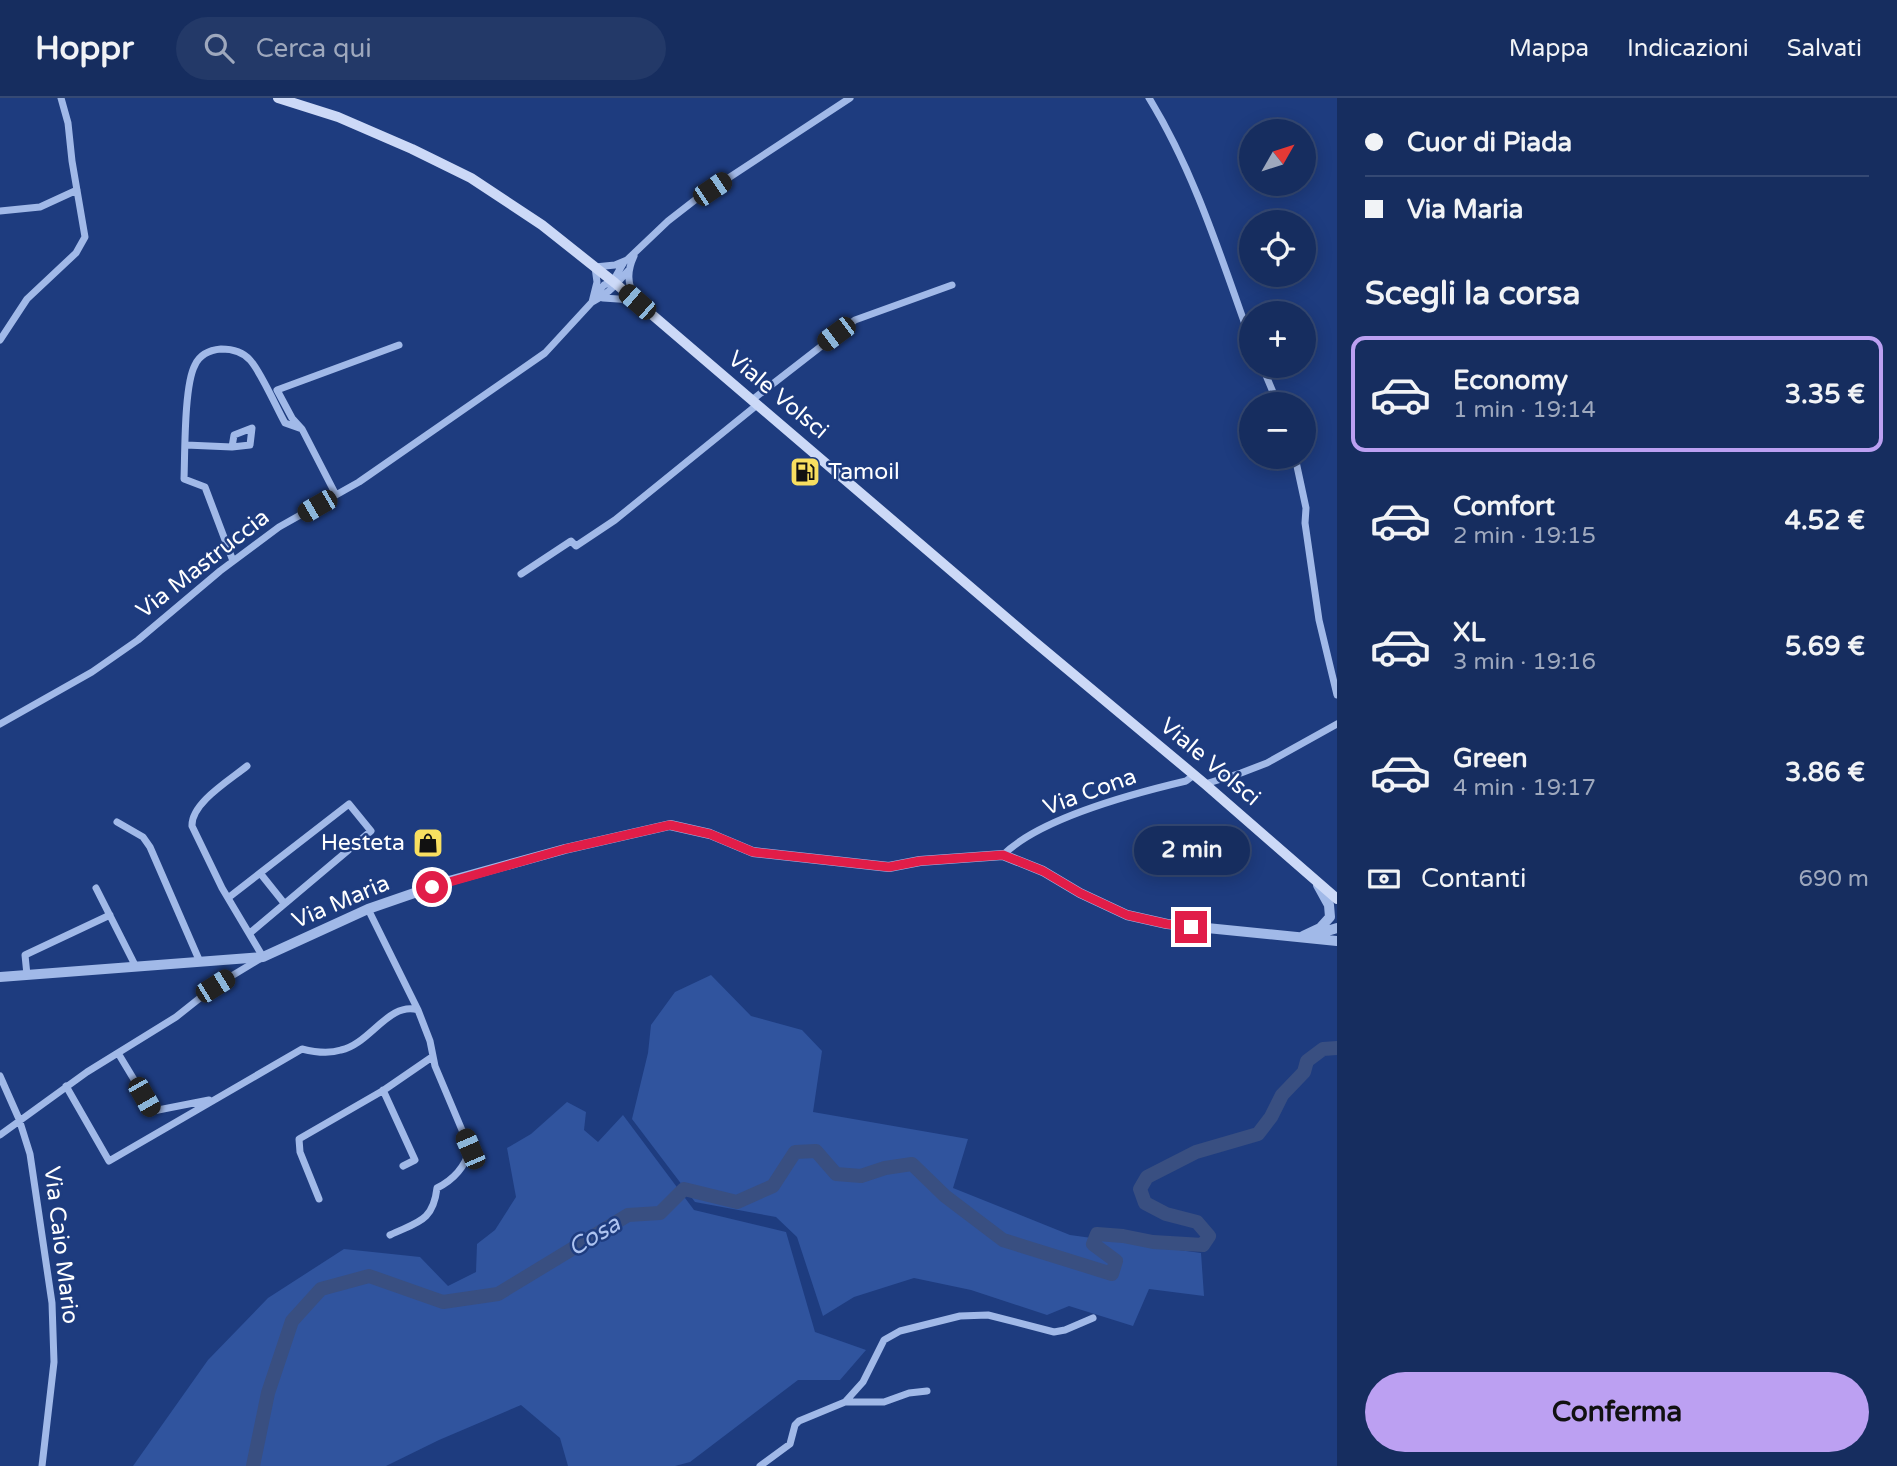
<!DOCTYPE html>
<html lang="it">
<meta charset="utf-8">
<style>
body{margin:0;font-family:"Varela Round",sans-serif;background:#233968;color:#f1f3f6;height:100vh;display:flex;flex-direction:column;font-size:26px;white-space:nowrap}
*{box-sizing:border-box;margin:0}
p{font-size:23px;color:#9ea8bd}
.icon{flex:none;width:38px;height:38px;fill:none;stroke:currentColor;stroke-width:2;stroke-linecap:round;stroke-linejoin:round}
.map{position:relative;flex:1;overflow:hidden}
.sheet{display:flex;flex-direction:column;background:#162d5f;width:560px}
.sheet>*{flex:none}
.hud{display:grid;align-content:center;height:154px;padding:0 28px;background:#162d5f}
.needle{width:46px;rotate:51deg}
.tools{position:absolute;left:1239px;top:21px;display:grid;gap:14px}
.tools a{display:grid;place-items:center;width:77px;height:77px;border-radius:50%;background:#162d5f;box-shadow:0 4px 18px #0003,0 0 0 2px #354974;font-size:35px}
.end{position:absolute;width:32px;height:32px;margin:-16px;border:9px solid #e11d48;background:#fff;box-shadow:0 0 0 4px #fff}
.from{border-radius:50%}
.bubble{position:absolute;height:49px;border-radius:24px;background:#162d5f;box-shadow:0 4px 18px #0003,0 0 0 2px #354974;font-size:23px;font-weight:800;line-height:49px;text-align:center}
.car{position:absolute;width:21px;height:42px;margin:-21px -10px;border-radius:9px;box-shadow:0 0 5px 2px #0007;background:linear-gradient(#222 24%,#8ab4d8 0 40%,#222 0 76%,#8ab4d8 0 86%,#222 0)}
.hud b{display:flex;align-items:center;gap:24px;height:66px;font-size:26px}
.hud b+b{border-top:2px solid #354974}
.hud i{width:18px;height:18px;background:#f1f3f6}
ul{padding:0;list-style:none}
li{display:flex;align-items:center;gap:21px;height:116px;margin:0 14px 10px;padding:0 14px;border:4px solid transparent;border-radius:14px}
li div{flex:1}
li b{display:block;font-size:26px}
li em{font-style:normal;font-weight:800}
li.active{border-color:#bca0f2}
li>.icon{width:63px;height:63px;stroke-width:1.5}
h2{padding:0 28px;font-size:32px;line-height:84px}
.pay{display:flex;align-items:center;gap:18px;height:77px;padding:0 28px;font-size:26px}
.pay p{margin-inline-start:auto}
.button{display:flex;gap:14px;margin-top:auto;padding:14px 28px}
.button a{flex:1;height:80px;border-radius:42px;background:#bca0f2;color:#111;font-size:28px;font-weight:800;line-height:80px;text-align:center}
header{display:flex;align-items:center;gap:42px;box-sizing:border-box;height:98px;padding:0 35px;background:#162d5f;border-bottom:2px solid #354974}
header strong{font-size:33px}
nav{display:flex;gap:38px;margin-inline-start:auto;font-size:24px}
.search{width:490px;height:63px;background:#233968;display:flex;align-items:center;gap:18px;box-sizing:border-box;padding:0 24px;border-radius:38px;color:#9ea8bd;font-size:26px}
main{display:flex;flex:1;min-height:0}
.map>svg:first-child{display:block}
.green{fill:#30549e}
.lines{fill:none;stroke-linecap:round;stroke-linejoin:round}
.river{stroke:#394f81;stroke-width:14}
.minor{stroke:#a1b9e8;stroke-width:7}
.tertiary{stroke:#a1b9e8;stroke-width:10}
.secondary{stroke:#ccd9f7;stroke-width:10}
.route{stroke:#e11d48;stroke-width:9}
.labels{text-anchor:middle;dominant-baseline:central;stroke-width:5;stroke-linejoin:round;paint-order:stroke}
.street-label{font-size:23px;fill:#fff;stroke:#1e3c7f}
.poi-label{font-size:23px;fill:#fff;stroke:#1e3c7f;text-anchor:start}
.water-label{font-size:24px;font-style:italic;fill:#adc3f0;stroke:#1e3c7f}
</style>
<header>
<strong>Hoppr</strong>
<div class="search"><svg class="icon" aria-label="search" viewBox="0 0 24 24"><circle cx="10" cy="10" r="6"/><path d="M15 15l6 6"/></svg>Cerca qui</div>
<nav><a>Mappa</a><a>Indicazioni</a><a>Salvati</a></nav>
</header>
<main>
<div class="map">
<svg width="1337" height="1368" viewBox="0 0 1337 1368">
<rect width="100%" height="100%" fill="#1e3c7f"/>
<!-- green -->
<path class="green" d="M711,877L751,918L802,932L822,953L813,1014L968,1041L953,1090L1070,1137L1201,1155L1204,1198L1149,1191L1133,1228L1069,1208L1047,1217L971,1192L914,1180L854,1199L823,1218L797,1139L776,1119L695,1104L632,1021L648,955L651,927L675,894Z
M567,1004L586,1014L584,1032L598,1044L623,1017L694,1112L786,1134L815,1234L866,1252L840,1282H798L690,1364L675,1368H568L560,1340L521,1307L439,1342L386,1368H133L208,1262L268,1200L344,1151L420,1159L448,1188L476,1174L477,1146L495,1132L516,1099L507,1050L531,1036Z"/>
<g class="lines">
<!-- river -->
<path class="river" d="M253,1368L268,1295L292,1223L321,1191L369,1178L443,1204L498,1196L628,1117L660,1115L684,1091L737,1104L773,1088L795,1054L816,1053L836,1076L861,1078L885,1070L912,1066L945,1098L1003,1142L1112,1176L1116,1163L1093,1146L1097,1136L1123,1138L1153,1144L1203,1147L1209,1138L1197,1124L1166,1116L1145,1105L1140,1091L1147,1079L1196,1054L1258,1036L1271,1019L1282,997L1304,974L1307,963L1323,951L1337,950"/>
<!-- minor -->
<path class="minor" d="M1149,0C1195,75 1221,160 1251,243
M0,113L40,109L77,92
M634,158C627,173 627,185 635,200
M596,196L604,187L613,183L624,164
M603,200L633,202
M592,204C610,195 615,187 628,173
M0,242L27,201L76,155L85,139L72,63L68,25L61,0
M1262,268L1278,306
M752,302L855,222L952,187
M302,331L292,320L277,292L399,247
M186,347L232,349L234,337L252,330L250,347L232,349
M1295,359L1306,410L1305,425L1319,522L1337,597
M233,463L205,389L184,381C185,356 184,287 195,267C200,256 209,252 221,251C232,251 243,254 250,262C261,274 276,309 285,325L302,331L336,397
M521,476L571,443L576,448L615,422L757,307
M0,626L92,574L138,542L220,473L279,429L359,384L545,255L592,204L597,184L595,169L615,167L627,162L668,123L695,102L850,0
M1205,686L1241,675L1267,665L1337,626
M117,724L143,739L150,749L200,864
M1003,757C1040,720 1135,695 1186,683L1194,677
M260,775L284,805
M96,790L136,869
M228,800L349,706L371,733L250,835
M368,811L418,912
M27,877L25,857L110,817
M118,955L153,1013L209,1002
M0,978L19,1021L30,1056L52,1205L54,1264L42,1368
M66,988L109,1063L302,951C314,954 329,956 341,952C370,946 389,903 418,912L430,943L435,968L470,1051C465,1069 453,1082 437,1090C433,1124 417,1124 390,1137
M383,992L415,1062L403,1068
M0,1037L87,974L176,919L215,888L263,859L222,790L192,728C191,705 230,682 247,668
M319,1101L300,1054L299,1041L384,992L432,959
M845,1304H884L909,1295L927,1293
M760,1368L790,1346L795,1327L799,1323L845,1304L863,1284L884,1242L900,1233L960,1218L988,1217L1054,1234L1065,1232L1093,1220"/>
<!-- tertiary -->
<path class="tertiary" d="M1314,837L1337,830
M1303,838L1320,830L1330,819L1329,807L1318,787
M0,879L263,859L368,811L449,783L565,751L670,727L710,736L753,754L889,769L920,763L1003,757L1043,773L1080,795L1127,817L1167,826L1337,843"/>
<!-- secondary -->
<path class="secondary" d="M278,0L338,19L412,51L471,80L542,127L615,185L1030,540L1205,686L1337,801"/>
</g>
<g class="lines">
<!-- route -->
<path class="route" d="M432,789L565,751L670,727L710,736L753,754L889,769L920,763L1003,757L1043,773L1080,795L1127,817L1167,826L1191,829"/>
</g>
<!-- icons -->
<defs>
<g id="fuel-square" transform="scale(1.575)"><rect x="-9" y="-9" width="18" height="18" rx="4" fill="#f8df60" stroke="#1e3c7f"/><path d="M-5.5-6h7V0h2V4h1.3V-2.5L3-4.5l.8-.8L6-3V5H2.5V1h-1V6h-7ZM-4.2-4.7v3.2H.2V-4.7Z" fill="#111"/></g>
<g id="shop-square" transform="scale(1.575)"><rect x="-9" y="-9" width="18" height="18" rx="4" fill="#f8df60" stroke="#1e3c7f"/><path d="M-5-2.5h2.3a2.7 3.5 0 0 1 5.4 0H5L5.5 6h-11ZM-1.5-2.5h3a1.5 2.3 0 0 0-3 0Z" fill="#111"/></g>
</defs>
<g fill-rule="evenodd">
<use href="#fuel-square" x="805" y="374"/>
<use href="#shop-square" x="428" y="745"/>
</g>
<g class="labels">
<!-- street labels -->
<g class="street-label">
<text transform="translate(778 297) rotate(40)">Viale Volsci</text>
<text transform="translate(203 466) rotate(-38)">Via Mastruccia</text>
<text transform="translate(1210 664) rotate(40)">Viale Volsci</text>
<text transform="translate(1090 694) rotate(-20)">Via Cona</text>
<text transform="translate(341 804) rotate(-23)">Via Maria</text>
<text transform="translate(61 1147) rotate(83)">Via Caio Mario</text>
</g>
<!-- poi labels -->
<g class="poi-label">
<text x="828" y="374">Tamoil</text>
<text x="405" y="745" text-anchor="end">Hesteta</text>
</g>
<!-- water labels -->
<g class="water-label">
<text transform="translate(594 1138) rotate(-31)">Cosa</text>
</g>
</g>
</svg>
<div class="tools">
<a><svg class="needle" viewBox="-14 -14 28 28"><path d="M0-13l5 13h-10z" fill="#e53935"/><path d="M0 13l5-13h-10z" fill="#9ea8bd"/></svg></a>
<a><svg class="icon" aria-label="locate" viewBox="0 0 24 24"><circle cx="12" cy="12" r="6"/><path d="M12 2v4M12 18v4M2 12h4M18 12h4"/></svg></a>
<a>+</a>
<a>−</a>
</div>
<i class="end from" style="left:432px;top:789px"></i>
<i class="end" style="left:1191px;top:829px"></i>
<div class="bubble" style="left:1134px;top:728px;width:116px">2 min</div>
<i class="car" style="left:712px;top:91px;rotate:56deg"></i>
<i class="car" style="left:637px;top:204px;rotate:311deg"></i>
<i class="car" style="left:836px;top:236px;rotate:233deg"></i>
<i class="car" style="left:317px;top:408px;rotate:240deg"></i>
<i class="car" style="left:215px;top:888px;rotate:58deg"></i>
<i class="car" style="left:144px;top:999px;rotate:150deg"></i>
<i class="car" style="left:470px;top:1051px;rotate:337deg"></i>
</div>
<section class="sheet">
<div class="hud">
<b><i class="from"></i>Cuor di Piada</b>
<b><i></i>Via Maria</b>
</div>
<h2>Scegli la corsa</h2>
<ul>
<li class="active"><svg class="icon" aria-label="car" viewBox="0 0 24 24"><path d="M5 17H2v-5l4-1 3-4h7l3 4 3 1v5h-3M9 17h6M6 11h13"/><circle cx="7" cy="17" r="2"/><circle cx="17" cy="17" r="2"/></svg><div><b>Economy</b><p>1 min · 19:14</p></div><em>3.35 €</em></li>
<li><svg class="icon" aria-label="car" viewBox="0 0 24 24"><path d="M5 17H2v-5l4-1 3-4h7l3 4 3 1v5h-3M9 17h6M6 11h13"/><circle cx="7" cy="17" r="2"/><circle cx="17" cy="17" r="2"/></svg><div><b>Comfort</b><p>2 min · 19:15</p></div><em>4.52 €</em></li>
<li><svg class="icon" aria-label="car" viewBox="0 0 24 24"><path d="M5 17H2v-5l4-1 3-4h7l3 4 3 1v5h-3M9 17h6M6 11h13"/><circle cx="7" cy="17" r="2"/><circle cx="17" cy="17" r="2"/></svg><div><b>XL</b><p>3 min · 19:16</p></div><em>5.69 €</em></li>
<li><svg class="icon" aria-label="car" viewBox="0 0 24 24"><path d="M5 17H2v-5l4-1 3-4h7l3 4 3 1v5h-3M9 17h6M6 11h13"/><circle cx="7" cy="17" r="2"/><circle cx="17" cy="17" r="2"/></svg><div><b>Green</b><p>4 min · 19:17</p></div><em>3.86 €</em></li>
</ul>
<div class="pay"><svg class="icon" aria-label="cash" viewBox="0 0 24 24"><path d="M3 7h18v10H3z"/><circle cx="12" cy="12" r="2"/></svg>Contanti<p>690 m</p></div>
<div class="button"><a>Conferma</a></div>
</section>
</main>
